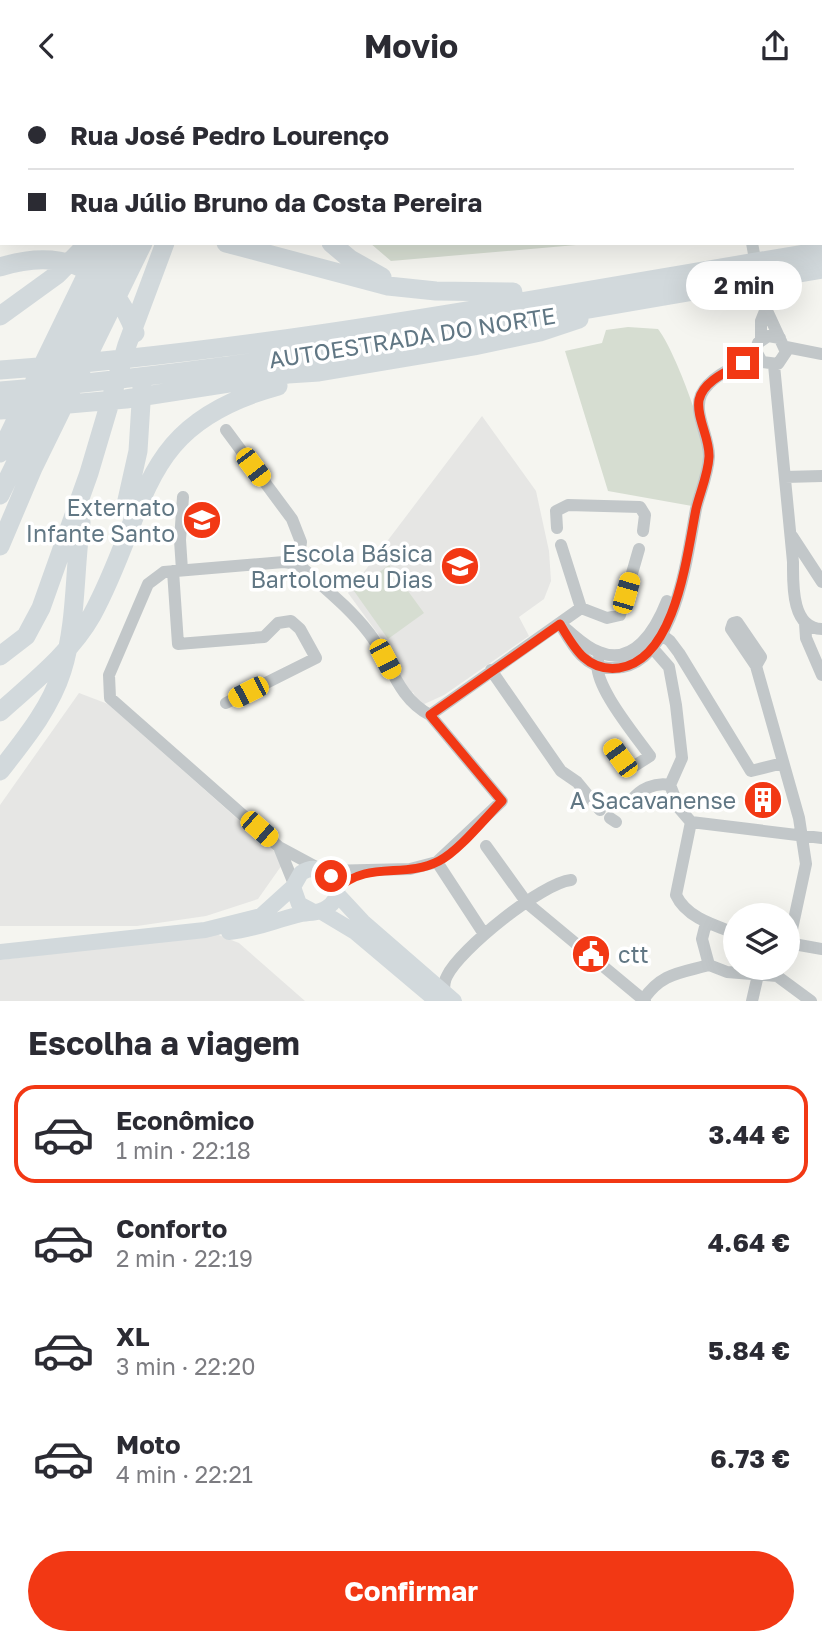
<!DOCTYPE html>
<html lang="pt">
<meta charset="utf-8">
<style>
body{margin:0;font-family:"Golos Text",sans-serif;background:#f7f7f7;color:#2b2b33;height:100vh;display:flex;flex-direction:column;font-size:26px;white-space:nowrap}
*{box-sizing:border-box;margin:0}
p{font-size:23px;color:#7c7c81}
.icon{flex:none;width:38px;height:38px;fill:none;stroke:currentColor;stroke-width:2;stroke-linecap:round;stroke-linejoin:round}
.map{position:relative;height:910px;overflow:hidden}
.drawer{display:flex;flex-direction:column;background:#fff;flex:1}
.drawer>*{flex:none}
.hud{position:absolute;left:0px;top:0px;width:822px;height:154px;box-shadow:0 7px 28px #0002;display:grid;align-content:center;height:154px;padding:0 28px;background:#fff}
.buttons{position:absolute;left:723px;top:812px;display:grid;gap:14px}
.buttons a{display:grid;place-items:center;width:77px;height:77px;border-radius:50%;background:#fff;box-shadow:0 7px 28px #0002;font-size:35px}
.end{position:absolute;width:32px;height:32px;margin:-16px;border:9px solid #f23814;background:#fff;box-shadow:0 0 0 4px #fff}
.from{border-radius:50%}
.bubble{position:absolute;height:49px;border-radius:24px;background:#fff;box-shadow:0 7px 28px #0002;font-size:23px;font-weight:700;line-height:49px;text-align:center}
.car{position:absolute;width:21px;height:42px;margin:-21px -10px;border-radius:9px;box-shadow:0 0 5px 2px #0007;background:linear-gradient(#f5c518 24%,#345 0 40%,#f5c518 0 76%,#345 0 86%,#f5c518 0)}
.hud b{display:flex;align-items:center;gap:24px;height:66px;font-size:26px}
.hud b+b{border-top:2px solid #e1e1e2}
.hud i{width:18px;height:18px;background:#2b2b33}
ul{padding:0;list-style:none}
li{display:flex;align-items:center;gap:21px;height:98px;margin:0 14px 10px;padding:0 14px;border:4px solid transparent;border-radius:21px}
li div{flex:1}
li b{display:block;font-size:26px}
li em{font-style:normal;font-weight:700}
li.selected{border-color:#f23814}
li>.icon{width:63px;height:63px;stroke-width:1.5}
h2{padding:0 28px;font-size:32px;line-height:84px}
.cta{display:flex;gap:14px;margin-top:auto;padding:14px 28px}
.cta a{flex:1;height:80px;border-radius:42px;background:#f23814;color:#fff;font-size:28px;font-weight:700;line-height:80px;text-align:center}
header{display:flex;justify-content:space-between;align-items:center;height:91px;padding:0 28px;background:#fff;font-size:32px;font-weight:700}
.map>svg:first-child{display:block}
.built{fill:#e6e6e4}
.green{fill:#d6ddd1}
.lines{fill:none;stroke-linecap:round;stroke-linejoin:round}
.stream{stroke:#bccace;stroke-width:2.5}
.minor-tunnel{stroke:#c9cfd0;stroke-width:12;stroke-dasharray:12 6;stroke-linecap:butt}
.minor{stroke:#c2c7c9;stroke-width:12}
.major{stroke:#d2d9dc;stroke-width:16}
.highway{stroke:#d2d9dc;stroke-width:19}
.route{stroke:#f23814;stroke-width:9}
.labels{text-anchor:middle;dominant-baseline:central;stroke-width:7;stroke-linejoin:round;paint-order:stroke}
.street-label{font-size:23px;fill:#617784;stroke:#fff}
.poi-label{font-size:23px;fill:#617784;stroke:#fff;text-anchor:end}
</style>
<header><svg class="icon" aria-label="back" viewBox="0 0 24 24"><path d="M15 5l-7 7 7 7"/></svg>Movio<svg class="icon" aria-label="share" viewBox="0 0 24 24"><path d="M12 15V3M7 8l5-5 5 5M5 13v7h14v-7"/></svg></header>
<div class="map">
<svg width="822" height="910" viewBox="0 0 822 910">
<rect width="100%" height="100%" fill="#f5f5f0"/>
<!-- built -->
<path class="built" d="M482,325L536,400L549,460L551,490L544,508L519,526L529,545L444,604L420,615L413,601L409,603L383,550L348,502Z
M79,602L108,613L275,761L284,771L258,808L206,825L137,835H0V714Z
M216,843L239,852L305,910H0V869Z"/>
<!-- green -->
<path class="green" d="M345,0H592L593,2H344Z
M370,152H599L391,170Z
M628,236L658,238C674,258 706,342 705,367C704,382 696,400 692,415L608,400L565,260L602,252L606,239Z
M389,474L424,522L388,548L354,500Z"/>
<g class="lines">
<!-- stream -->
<path class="stream" d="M580,0L581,2"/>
<!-- minor-tunnel -->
<path class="minor-tunnel" d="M752,152L763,211"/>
<!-- minor -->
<path class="minor" d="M627,0V2
M667,0L668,2
M810,0L812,2
M821,9L822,10
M821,105L822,106
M763,211L786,261L778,273L762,271L756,260L758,252L768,245L780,247
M761,248V230L765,220
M786,256L822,263
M774,274L793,471C793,492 791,538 822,538
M226,339L292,428L301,451L298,473
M785,386L822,385
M557,437L556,420L568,414L640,416L645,424L643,440
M792,445L822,491
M561,454L581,517L607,527L620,524L639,458
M182,479L180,449L183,406
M173,480L178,553L264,546L278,532L291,530L300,538L316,567L226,612
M805,532L806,547L822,584
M560,533C572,553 583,576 609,577C675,581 687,465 696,418C700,401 708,384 709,366C710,347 693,322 701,304C710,284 739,274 757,265
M566,538C576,546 587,557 599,561C634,576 656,538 667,510
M657,540L670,550L679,562L751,680L783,672
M648,552L669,576L676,614L682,667L670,694
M598,569C591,592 636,645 650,665L628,679L612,656
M756,575L761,566L737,531L733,532L731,538L756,575L799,727L806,773L789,852
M491,579L561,680L577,691L600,719
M430,624L581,517
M670,694L679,717L691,731L822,747
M631,710C640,698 655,691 670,694
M610,727L616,731
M691,731L676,804C686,826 713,834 735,842
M486,755L527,812L645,910
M279,756L294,793
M437,771L484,843
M318,777L279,756L110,607L109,584L148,493L164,481L284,471L298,473C322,495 349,516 369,542C391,570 396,606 430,624L502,710L437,771L410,778L326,780
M706,832L702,848L709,874L727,881L777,885L811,910
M788,852L822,858
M444,901C444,896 444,890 447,885C460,858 542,792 571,789
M643,909C661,882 680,882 709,874
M752,910L758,884"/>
<!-- major -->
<path class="major" d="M337,803L363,831L454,910
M320,820L355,841L437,910
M229,841C253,839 273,830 297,824C307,821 320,823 328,816C352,799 324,766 301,782L293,796L299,813L314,821
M0,861L205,839L261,825L293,796"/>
<!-- highway -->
<path class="highway" d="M112,2L114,0
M176,2L177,0
M199,2L200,0
M220,2L221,0
M240,2L241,0
M305,2V0
M0,90L2,89
M0,117H2
M226,152L388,195L436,200L513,201
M331,152L350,168L382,186
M0,176C64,156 112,178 135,242
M0,225L58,183L88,152
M0,279C276,259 549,205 822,160
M0,300C276,277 549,224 822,178
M0,319L126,308L288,283L319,281L474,255L540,241L579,228
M0,362L102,152
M0,404L123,152
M125,418L138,360L142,296
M0,455L33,377L143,152
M0,565L26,545L41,517L89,382L127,254L165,152
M0,621C32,592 70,563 92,524C151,415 135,334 278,295
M0,680C24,649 50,618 62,580C77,532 74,480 81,431"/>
</g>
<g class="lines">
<!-- route -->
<path class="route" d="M331,785L337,798C368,769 404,788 439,770C459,760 485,727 502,710L430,624L560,533C574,557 587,581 619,577C676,569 687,463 696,418C700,401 708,384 709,366C710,347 696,327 699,309C703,290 728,280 743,272"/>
</g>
<!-- icons -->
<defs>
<g id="school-disc" transform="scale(2.0125)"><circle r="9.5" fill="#f23814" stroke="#fff"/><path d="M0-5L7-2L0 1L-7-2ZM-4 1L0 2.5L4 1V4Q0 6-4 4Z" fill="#fff"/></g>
<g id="building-disc" transform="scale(2.0125)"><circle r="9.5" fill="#f23814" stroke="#fff"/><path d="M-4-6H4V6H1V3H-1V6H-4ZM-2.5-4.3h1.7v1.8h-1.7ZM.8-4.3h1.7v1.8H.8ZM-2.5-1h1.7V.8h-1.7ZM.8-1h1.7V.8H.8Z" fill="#fff"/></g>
<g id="civic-disc" transform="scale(2.0125)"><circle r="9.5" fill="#f23814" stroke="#fff"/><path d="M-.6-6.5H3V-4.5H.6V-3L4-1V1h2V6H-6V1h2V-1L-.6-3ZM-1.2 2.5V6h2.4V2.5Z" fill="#fff"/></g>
</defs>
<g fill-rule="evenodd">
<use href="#school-disc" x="202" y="429"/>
<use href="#school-disc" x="460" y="475"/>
<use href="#building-disc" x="763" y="709"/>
<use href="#civic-disc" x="591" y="863"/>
</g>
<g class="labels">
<!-- street labels -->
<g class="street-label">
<text transform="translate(412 246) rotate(-9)">AUTOESTRADA DO NORTE</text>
</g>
<!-- poi labels -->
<g class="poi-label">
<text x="175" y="416">Externato<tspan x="175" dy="26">Infante Santo</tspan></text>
<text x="433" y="462">Escola Básica<tspan x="433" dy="26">Bartolomeu Dias</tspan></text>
<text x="736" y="709">A Sacavanense</text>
<text x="618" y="863" text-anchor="start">ctt</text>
</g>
</g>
</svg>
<div class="buttons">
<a><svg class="icon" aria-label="layers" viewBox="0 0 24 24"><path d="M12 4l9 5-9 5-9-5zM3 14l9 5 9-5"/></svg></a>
</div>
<i class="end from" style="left:331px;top:785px"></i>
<i class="end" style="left:743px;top:272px"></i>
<div class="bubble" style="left:686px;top:170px;width:116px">2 min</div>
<i class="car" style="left:253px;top:376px;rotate:143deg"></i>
<i class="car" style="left:626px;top:502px;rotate:16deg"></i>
<i class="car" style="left:385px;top:568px;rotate:152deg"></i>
<i class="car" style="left:248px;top:601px;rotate:243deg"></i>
<i class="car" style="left:620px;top:667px;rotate:324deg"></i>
<i class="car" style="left:259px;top:738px;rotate:131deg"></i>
<div class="hud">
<b><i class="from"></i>Rua José Pedro Lourenço</b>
<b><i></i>Rua Júlio Bruno da Costa Pereira</b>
</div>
</div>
<section class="drawer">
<h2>Escolha a viagem</h2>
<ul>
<li class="selected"><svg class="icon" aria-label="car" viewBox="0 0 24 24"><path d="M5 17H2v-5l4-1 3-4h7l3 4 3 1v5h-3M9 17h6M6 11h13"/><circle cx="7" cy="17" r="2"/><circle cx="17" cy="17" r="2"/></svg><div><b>Econômico</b><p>1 min · 22:18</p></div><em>3.44 €</em></li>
<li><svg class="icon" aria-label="car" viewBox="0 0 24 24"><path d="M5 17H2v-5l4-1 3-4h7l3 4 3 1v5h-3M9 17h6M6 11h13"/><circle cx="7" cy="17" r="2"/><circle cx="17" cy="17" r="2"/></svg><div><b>Conforto</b><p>2 min · 22:19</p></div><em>4.64 €</em></li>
<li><svg class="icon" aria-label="car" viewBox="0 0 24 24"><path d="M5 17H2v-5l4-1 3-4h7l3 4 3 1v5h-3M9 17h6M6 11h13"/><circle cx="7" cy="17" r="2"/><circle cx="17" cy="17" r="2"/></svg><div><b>XL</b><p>3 min · 22:20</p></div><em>5.84 €</em></li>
<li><svg class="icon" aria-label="car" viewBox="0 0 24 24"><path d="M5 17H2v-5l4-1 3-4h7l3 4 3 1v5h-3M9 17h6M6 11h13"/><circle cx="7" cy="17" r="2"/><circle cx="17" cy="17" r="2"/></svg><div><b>Moto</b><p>4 min · 22:21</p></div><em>6.73 €</em></li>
</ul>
<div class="cta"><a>Confirmar</a></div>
</section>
